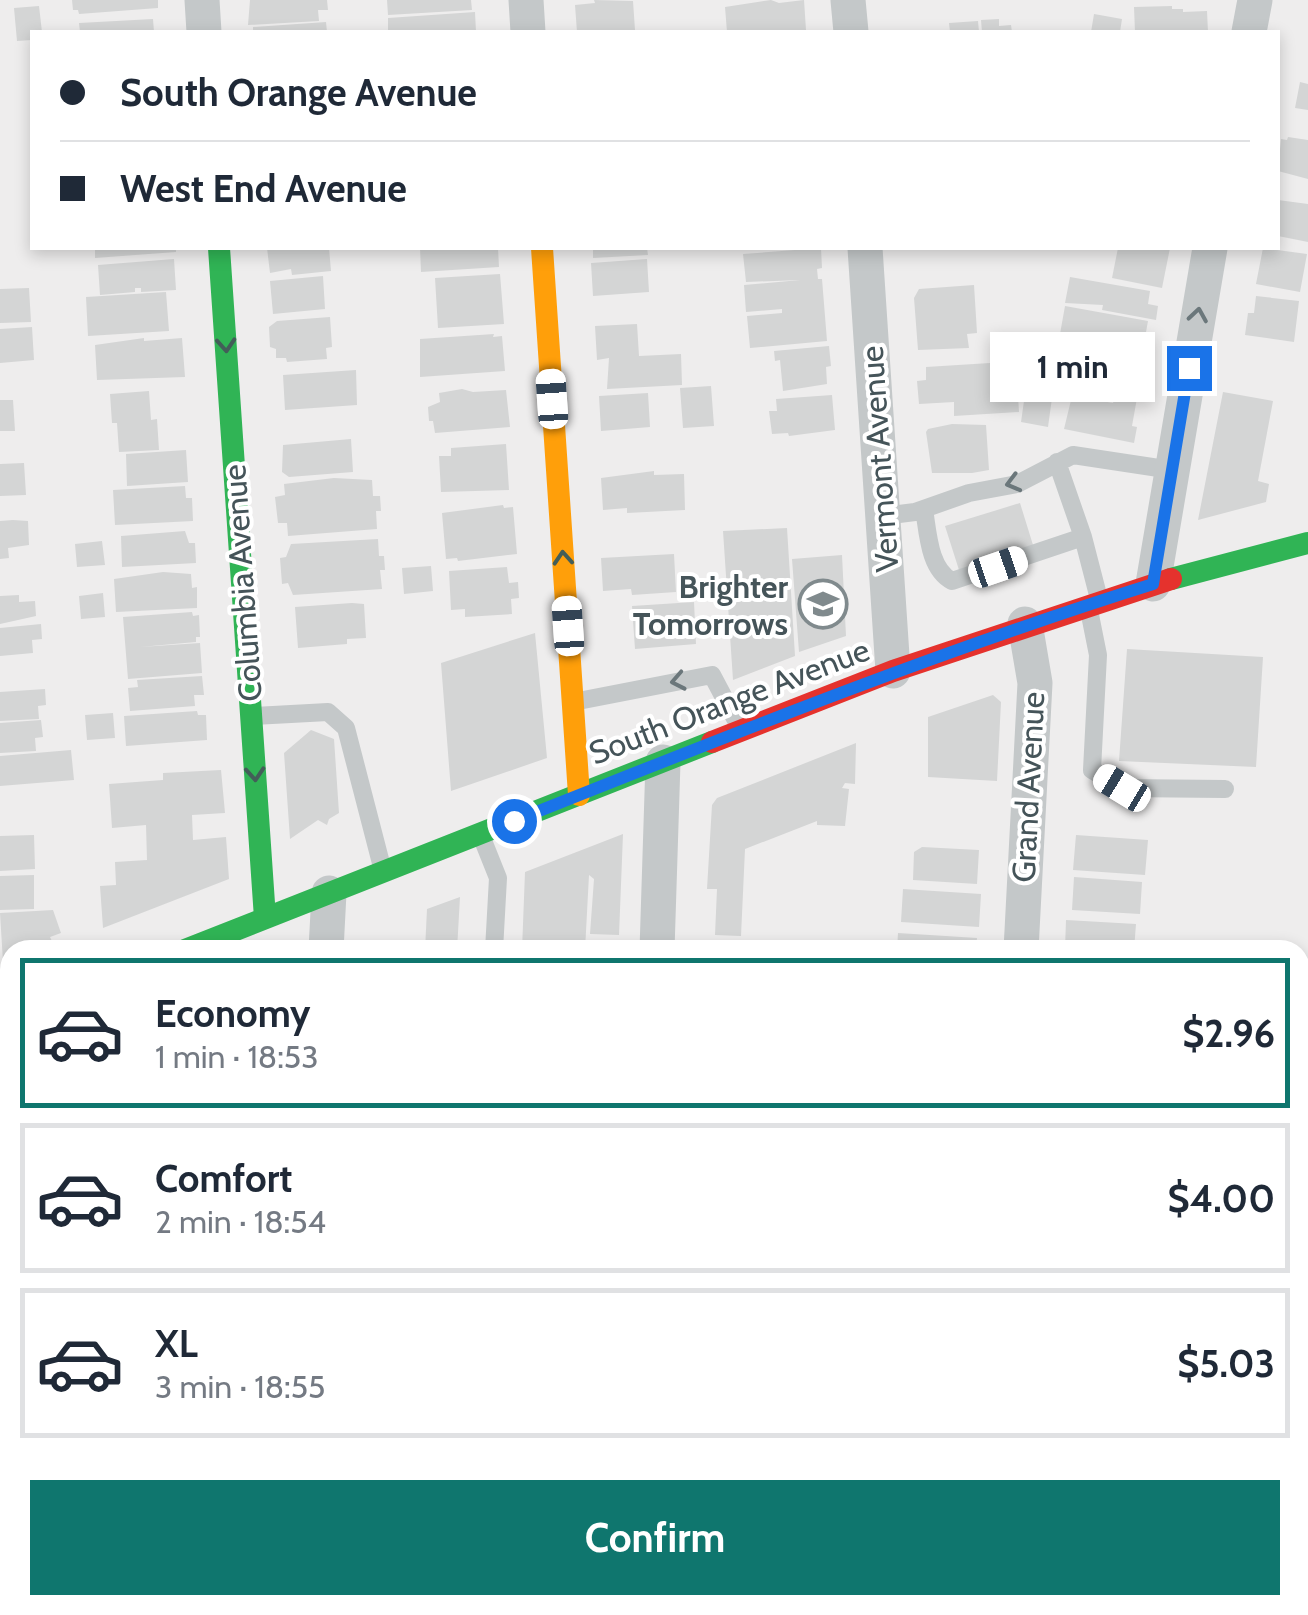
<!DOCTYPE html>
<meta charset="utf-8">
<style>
body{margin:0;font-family:Cabin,sans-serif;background:#f6f6f7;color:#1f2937;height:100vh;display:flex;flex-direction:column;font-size:38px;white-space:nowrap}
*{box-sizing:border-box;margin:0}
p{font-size:32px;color:#747a83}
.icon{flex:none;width:55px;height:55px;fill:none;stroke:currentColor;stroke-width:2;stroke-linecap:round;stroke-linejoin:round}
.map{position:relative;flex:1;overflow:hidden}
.drawer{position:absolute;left:0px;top:940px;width:1310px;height:675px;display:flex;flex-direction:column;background:#fff;border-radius:30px 30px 0 0;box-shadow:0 5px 15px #0003}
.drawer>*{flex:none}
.hud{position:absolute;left:30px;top:30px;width:1250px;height:220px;border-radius:0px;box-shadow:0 5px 15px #0003;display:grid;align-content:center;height:220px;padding:0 30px;background:#fff}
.end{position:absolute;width:45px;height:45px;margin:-22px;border:12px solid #1a73e8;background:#fff;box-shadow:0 0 0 5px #fff}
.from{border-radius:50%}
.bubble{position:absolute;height:70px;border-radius:0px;background:#fff;box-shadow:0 5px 15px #0003;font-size:32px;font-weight:800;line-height:70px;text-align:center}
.car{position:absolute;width:30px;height:60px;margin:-30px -15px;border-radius:12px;box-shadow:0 0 8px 2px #0007;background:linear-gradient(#fff 24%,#345 0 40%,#fff 0 76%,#345 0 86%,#fff 0)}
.hud b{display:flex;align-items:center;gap:35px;height:95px;font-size:38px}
.hud b+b{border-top:2px solid #e0e1e3}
.hud i{width:25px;height:25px;background:#1f2937}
ul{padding:18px 0 0;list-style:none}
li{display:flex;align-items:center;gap:30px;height:150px;margin:0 20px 15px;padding:0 10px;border:5px solid #e0e1e3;border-radius:0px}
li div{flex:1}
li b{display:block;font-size:38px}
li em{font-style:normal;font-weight:800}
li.selected{border-color:#0f766e}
li>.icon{width:90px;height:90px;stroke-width:1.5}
.cta{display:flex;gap:20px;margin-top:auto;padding:20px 30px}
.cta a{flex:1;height:115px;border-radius:0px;background:#0f766e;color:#fff;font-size:40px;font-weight:800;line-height:115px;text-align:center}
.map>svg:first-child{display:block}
.building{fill:#d4d5d5}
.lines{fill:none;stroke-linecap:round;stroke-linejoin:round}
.lane{stroke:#c4c8c9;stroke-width:18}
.street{stroke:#c4c8c9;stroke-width:35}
.fast{stroke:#30b455;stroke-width:22}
.slow{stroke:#ff9f0a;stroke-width:22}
.jam{stroke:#e5322d;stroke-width:22}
.oneway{stroke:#6b777b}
.oneway2{stroke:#435e59}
.route{stroke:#1a73e8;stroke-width:12}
.labels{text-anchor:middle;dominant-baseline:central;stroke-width:8;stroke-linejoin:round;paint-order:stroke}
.street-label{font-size:32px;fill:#455459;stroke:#fff}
.poi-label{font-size:32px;font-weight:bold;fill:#455459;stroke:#fff;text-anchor:end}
</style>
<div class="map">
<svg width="1308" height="1615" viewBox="0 0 1308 1615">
<rect width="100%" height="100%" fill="#eeeded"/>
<!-- building -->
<path class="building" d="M72,0H158V8L79,14L78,10H73Z
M250,0H327L328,10H318L319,21L248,25Z
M387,0H471L472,10L388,15Z
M594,0L633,1L635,30L577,32L575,5L595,3Z
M771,0L779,3L804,0L806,30L727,32L725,7Z
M39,6L42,32H32V40L17,41L14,8Z
M1172,6V9H1183V12L1207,11L1208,32H1135L1134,7Z
M475,12L476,32H388V18Z
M1094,14L1122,19L1120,32H1091Z
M153,19L154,32H80L79,23Z
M999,19V26L1011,25L1012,32H982L981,20Z
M978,21L979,32H950L949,23Z
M326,22L327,32H253V27Z
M1300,82L1308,84V110L1295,108Z
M1288,137L1308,140V179L1278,171L1281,139L1287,140Z
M1278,200L1308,204V242L1278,236Z
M95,248H176V252L95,258Z
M267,248H329L331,271L292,275L291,269L270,273Z
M420,248H498L499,267L421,272Z
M593,248H647L648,255L593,258Z
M821,248L822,268L817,269L818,279H822L827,341L750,348L747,316L782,313V309L746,312L744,285L800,280L746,282L743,254Z
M1118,248H1170L1162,288L1112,278Z
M1263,248L1307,254L1300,292L1256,284Z
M174,259L176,290L141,292V288H135V292L100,295L98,265Z
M647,259L649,292L593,296L591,263Z
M500,274L504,324L438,328L435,278Z
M323,276L325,309L273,314L270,281Z
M1070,277L1150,291L1148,304L1158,306L1156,320L1102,310L1103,305L1065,303Z
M974,285L977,333L967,334L969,348L918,350L914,298L919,289Z
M29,288L31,322L0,323V289Z
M166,292L169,331L88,336L86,297Z
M1256,296L1299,301L1294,342L1245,335L1248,313H1254Z
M1065,306L1148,321L1146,332L1154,334L1151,352L1099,341V336L1081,333L1080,338L1060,334Z
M330,317L332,347L326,348L327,359L287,362L286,358H276V349L270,347L269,327L277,321Z
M637,324L639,356L681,354L682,385L607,389L609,358L597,360L595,326Z
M32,327L34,360L0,363V329Z
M494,334L493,337L502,336L505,371L420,377V339Z
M144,338V341L182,338L185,377L97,380L95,345Z
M1067,338L1136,351L1133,364L1142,366L1139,381L1061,366Z
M829,346L831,366L826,367L827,384L783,391L780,360L775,361L774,351Z
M995,360L1028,362L1026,378L997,376Z
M990,363L992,397L1018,396L1019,412L954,416V402L919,404L917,381L926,380V367Z
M356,370L357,405L285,410L283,375Z
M711,386L714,426L683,428L680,388Z
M462,389L473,392L506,390L510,427L435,433L433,421H429L428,407L440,402L439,393Z
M149,391L151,420L157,419L159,450L119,452L117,423H112L110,394Z
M1223,392L1273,401L1258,481L1269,484L1266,502L1198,520Z
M648,393L650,427L601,431L599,396Z
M1025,394L1052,398L1048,427L1021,422Z
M1116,394L1137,398L1132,426L1137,427L1134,443L1064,429L1072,396L1113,403Z
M832,395L835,430L789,436L788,433L772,434L769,411H777L776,399Z
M0,400H13L15,431H0Z
M952,424L986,425L989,470L972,473H932L926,432L928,429Z
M351,439L353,472L289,477L282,472L283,445Z
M506,444L509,490L441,492L439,456H451V448Z
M186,450L188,482L127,486L126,454Z
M24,463L26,495L0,496V464Z
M654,471V475L684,474L685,510L627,513V508L603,510L601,478Z
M334,478L372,480L373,496H380L381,511H376L377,529L288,536L287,523H278L275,497L285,495L284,484Z
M185,486L186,498H192L193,521L115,525L113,490Z
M1020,503L1033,545L959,570L945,526Z
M503,505L504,508L513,507L517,554L458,561L457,558L446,559L442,513Z
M13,520L28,521L29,545L8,548L9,558L0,559V521Z
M787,528L795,656L733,680L723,531Z
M185,531L189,543H195L196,563L122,567L121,536Z
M378,539L379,556H384L385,570H380L382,589L293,595L288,583L282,584L280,558L286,557L291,544Z
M102,541L105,565L77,567L75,544Z
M674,554L676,592L632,595L631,589L603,591L601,558Z
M842,555L846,636L799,652L792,559Z
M431,566L433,591L404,594L402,568Z
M507,567L509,583L518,582L519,598L511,599L512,614L465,617V609L451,610L449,571Z
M163,572L191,574L192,588L197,587V608L116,612L114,579Z
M103,593L105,617L81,619L79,596Z
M19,595V602L35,601L36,616L0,624V596Z
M694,602L696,644L635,649L632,606Z
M352,603L364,604L366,638L347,639V644L298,648L295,607Z
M192,612L193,616L199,615L200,637H196V642L140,647L200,643L202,673L128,679L123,617Z
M41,624L42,639L32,640L33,653L0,656V628Z
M535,633L547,758L451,791L441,663Z
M1127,649L1263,657L1256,767L1119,761Z
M202,676L204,695H194L195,706L130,711L128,688L138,687L137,680Z
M45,689L46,705L38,706L39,719L0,721V692Z
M993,695L1001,702L997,781L928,777V717Z
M197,711L198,715H206L207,740L126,746L124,716Z
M113,713L115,738L87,740L85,715Z
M41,720L43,737L35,738L36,751L0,753V723Z
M311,730L334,739L339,813L329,819L327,825L318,820L290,839L284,753Z
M856,743L855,784L845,783L842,788L849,789L845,826L817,825V821L745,849L741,936L715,935L717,889H707L712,805L717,798Z
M71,750L74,780L0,786V756Z
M221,770L225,813L192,815L193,840L226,837L229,879L103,928L100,886L116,885L115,862L147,860L146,825L112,828L109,784L163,780V773Z
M623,834L619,935L590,934L594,879L589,875L585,950H522L525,872Z
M34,835L35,869L0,871V836Z
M1076,835L1148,840L1145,875L1073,870Z
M922,847L979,850L977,884L913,880L914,852Z
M34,875V909L0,910V876Z
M1074,877L1142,882L1140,914L1072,910Z
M903,889L981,894L979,927L901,922Z
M460,897L457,950H425L427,909Z
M53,910L61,933L50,937L53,943L34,950H10V959L3,962L0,913Z
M1066,920L1136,924L1134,950L1065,949Z
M898,933L977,938L976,950H897Z
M728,940L787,948V950H727Z
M157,1605L239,1609L243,1615H155Z
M831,1605H923L922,1615H830Z
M1022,1605H1060V1615L1022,1613Z
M1235,1605H1261V1615H1234Z
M1282,1605H1308V1615H1282Z"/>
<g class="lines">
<!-- lane -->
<path class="lane" d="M1057,462L1083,537L1098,595
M924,509C928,533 929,569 952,581L1083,537
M883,516L915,512L969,493L1017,484L1073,455L1172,470
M1089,610L1098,655L1092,770L1122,788L1225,789
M573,702L712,675L739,726
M252,716L328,712L346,728L382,867
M482,838L498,878L494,950"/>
<!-- street -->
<path class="street" d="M202,0L204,32
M526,0L528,32
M848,0L851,32
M1249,32L1255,0
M865,248L893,671
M1153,584L1210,248
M326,950L329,893
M657,950L663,762
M1021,950L1035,683L1025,624
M0,1419L10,1420
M1300,1488H1308
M288,1615V1605
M625,1615L626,1605
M975,1615L977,1605"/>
<!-- fast -->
<path class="fast" d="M219,248L265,918
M1171,579L1308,543
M185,950L712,742
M0,1023L10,1019"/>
<!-- slow -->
<path class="slow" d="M542,248L579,795"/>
<!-- jam -->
<path class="jam" d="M712,742L893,671L1171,579"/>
</g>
<!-- one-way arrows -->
<defs><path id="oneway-chevron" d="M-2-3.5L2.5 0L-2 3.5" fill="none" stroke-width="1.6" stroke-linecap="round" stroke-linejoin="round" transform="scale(2.5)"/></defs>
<g class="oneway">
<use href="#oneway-chevron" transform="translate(1198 315) rotate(-81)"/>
<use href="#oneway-chevron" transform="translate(1013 483) rotate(165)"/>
<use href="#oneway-chevron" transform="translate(678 681) rotate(169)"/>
</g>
<g class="oneway2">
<use href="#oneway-chevron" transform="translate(226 345) rotate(86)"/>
<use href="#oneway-chevron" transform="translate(563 558) rotate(-94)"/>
<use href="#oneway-chevron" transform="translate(255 774) rotate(86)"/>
</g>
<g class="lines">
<!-- route -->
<path class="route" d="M514,821C725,737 936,652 1153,584L1189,368"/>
</g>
<!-- icons -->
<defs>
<g id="school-ring" transform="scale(2.5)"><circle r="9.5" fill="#fff" stroke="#808a8d" stroke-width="1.5"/><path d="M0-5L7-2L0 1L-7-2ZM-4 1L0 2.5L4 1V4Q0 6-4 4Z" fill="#808a8d"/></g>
</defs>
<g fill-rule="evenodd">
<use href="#school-ring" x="823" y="604"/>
</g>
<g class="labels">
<!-- street labels -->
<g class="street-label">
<text transform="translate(879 459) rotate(-94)">Vermont Avenue</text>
<text transform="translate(242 583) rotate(-94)">Columbia Avenue</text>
<text transform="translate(729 701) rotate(-21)">South Orange Avenue</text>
<text transform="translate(1028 787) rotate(-87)">Grand Avenue</text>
</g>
<!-- poi labels -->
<g class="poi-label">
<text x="788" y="586">Brighter<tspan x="788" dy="37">Tomorrows</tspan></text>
</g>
</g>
</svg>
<i class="end from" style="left:514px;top:821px"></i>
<i class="end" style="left:1189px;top:368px"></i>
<div class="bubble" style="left:990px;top:332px;width:165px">1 min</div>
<i class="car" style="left:552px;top:399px;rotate:356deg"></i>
<i class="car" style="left:998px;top:567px;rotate:71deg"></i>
<i class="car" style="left:568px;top:626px;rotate:356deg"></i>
<i class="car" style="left:1122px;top:788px;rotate:301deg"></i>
<div class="hud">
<b><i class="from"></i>South Orange Avenue</b>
<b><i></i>West End Avenue</b>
</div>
<section class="drawer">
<ul>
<li class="selected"><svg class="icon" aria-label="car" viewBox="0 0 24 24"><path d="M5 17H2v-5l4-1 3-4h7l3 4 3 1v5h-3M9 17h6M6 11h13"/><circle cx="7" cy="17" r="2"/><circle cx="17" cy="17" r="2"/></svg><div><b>Economy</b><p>1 min · 18:53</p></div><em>$2.96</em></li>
<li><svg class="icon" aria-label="car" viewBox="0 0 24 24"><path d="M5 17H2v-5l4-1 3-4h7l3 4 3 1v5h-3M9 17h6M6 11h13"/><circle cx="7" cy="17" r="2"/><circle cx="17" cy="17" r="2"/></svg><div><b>Comfort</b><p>2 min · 18:54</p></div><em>$4.00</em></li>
<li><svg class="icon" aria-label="car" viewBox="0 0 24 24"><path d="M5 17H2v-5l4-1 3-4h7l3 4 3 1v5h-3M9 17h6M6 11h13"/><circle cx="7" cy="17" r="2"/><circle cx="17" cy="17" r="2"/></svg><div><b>XL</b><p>3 min · 18:55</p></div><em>$5.03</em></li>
</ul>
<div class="cta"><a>Confirm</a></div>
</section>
</div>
